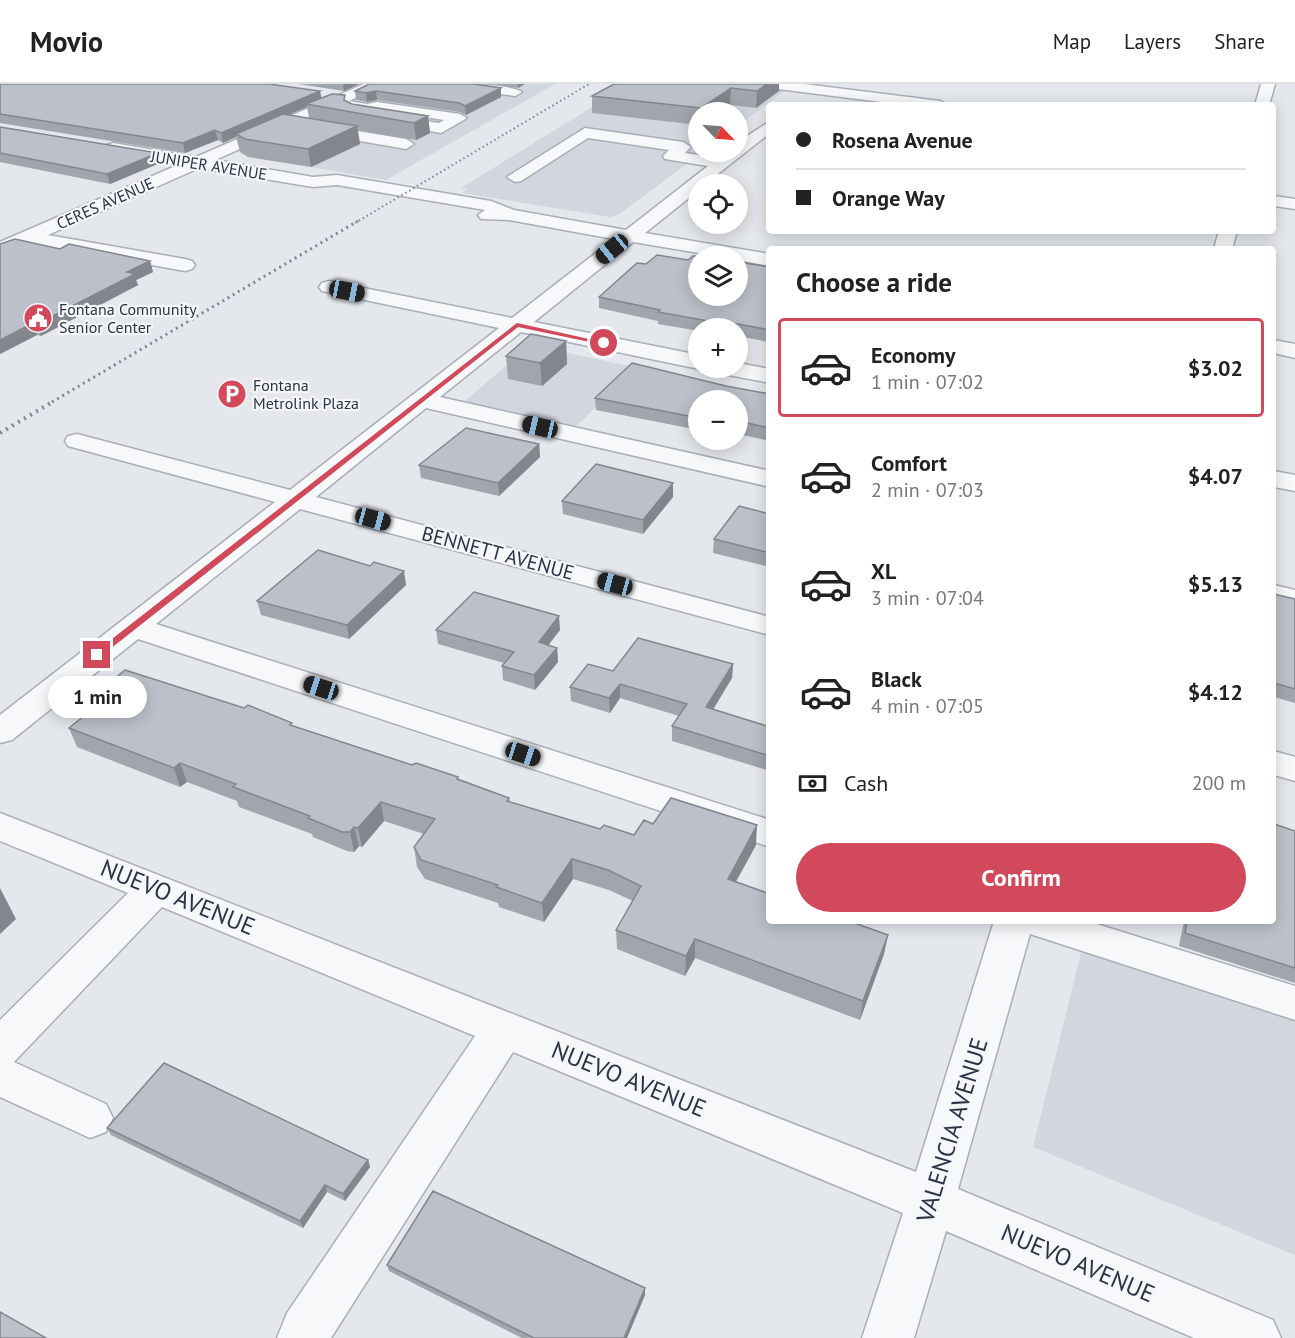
<!DOCTYPE html>
<meta charset="utf-8">
<style>
body{margin:0;font-family:"PT Sans",sans-serif;background:#f6f6f6;color:#222;height:100vh;display:flex;flex-direction:column;font-size:22px;white-space:nowrap}
*{box-sizing:border-box;margin:0}
p{font-size:20px;color:#767676}
.icon{flex:none;width:33px;height:33px;fill:none;stroke:currentColor;stroke-width:2;stroke-linecap:round;stroke-linejoin:round}
.map{position:relative;flex:1;overflow:hidden}
.drawer{position:absolute;left:766px;top:162px;width:510px;height:678px;display:flex;flex-direction:column;background:#fff;border-radius:6px;box-shadow:0 3px 15px #0003}
.drawer>*{flex:none}
.banner{position:absolute;left:766px;top:18px;width:510px;height:132px;border-radius:6px;box-shadow:0 3px 15px #0003;display:grid;align-content:center;height:132px;padding:0 30px;background:#fff}
.needle{width:39px;rotate:115deg}
.fabs{position:absolute;left:688px;top:18px;display:grid;gap:12px}
.fabs a{display:grid;place-items:center;width:60px;height:60px;border-radius:50%;background:#fff;box-shadow:0 3px 15px #0003;font-size:30px}
.end{position:absolute;width:27px;height:27px;margin:-14px;border:8px solid #d1495b;background:#fff;box-shadow:0 0 0 3px #fff}
.from{border-radius:50%}
.bubble{position:absolute;height:42px;border-radius:21px;background:#fff;box-shadow:0 3px 15px #0003;font-size:20px;font-weight:700;line-height:42px;text-align:center}
.car{position:absolute;width:18px;height:36px;margin:-18px -9px;border-radius:8px;box-shadow:0 0 4px 2px #0007;background:linear-gradient(#222 24%,#8ab4d8 0 40%,#222 0 76%,#8ab4d8 0 86%,#222 0)}
.banner b{display:flex;align-items:center;gap:21px;height:57px;font-size:22px}
.banner b+b{border-top:2px solid #e0e0e0}
.banner i{width:15px;height:15px;background:#222}
ul{padding:0;list-style:none}
li{display:flex;align-items:center;gap:18px;height:99px;margin:0 12px 9px;padding:0 18px;border:3px solid transparent;border-radius:6px}
li div{flex:1}
li b{display:block;font-size:22px}
li em{font-style:normal;font-weight:700}
li.current{border-color:#d1495b}
li>.icon{width:54px;height:54px;stroke-width:1.5}
h2{padding:0 30px;font-size:27px;line-height:72px}
.pay{display:flex;align-items:center;gap:15px;height:66px;padding:0 30px;font-size:22px}
.pay p{margin-inline-start:auto}
.button{display:flex;gap:12px;margin-top:auto;padding:12px 30px}
.button a{flex:1;height:69px;border-radius:36px;background:#d1495b;color:#fff;font-size:24px;font-weight:700;line-height:69px;text-align:center}
header{display:flex;align-items:center;gap:36px;box-sizing:border-box;height:84px;padding:0 30px;background:#fff;border-bottom:2px solid #e0e0e0}
header strong{font-size:28px}
nav{display:flex;gap:33px;margin-inline-start:auto;font-size:21px}
.map>svg:first-child{display:block}
.built{fill:#d2d6de}
.lines{fill:none;stroke-linecap:round;stroke-linejoin:round}
.minor-casing{stroke:#a9aeb7;stroke-width:3}
.minor{fill:#f7f8fa;fill-rule:evenodd}
.rail-far2{stroke:#7d8696;stroke-width:2;stroke-dasharray:1.5 3;stroke-linecap:butt}
.rail-far1{stroke:#7d8696;stroke-width:3;stroke-dasharray:2 4;stroke-linecap:butt}
.rail{stroke:#7d8696;stroke-width:4;stroke-dasharray:2 5;stroke-linecap:butt}
.wall{fill:#a1a5ae;fill-rule:evenodd}
.shaded-wall{fill:#83868d}
.building{fill:#bbc0ca;stroke:#83868d;stroke-width:1.5}
.route{fill:#d1495b}
.labels{text-anchor:middle;dominant-baseline:central;stroke-width:4.5;stroke-linejoin:round;paint-order:stroke}
.far-street-label{font-size:16px;fill:#2b3445;stroke:#f4f6f9}
.far-poi-label{font-size:16px;fill:#2b3445;stroke:#f4f6f9;text-anchor:start}
.street-label{font-size:20px;fill:#2b3445;stroke:#f4f6f9}
.near-street-label{font-size:24px;fill:#2b3445;stroke:#f4f6f9}
</style>
<header>
<strong>Movio</strong>
<nav><a>Map</a><a>Layers</a><a>Share</a></nav>
</header>
<div class="map">
<svg width="1295" height="1254" viewBox="0 0 1295 1254">
<rect width="100%" height="100%" fill="#e4e7ec"/>
<!-- built -->
<path class="built" d="M401,0H555L386,96L246,72Z
M641,0L787,5L738,42V28H699V68H703L619,130L610,133L462,109L468,105L461,104L618,7Z
M549,265L638,284L574,344L464,318L522,268Z
M1091,841L1295,906V1171L1033,1063L1081,869Z"/>
<g class="lines">
<!-- minor casing -->
<g class="minor-casing">
<path id="minor" d="M364,0H383L349,17L367,20L377,18L460,30L467,34L441,49L383,39L376,35L383,31L439,39L444,36L377,26L367,28L334,24L215,76L313,93L337,91L491,117L514,126L626,146L708,82L665,75L663,72L669,66L588,54L521,97L515,98L507,93L585,44L683,58L691,63L685,69L719,74L727,68H738V58L770,37V49L705,100H699V106L645,149L770,170V182L738,176V172H717L633,158L534,238L699,271V284H704L699,285L521,248L440,313L770,387V403L426,324L316,413L770,533V551L300,425L156,540L770,736V763L138,555L12,656L0,659V631L275,418L68,362L65,357L68,352L77,350L290,406L499,244L322,207L319,203L322,199L329,197L512,234L614,155L509,136L481,135L478,131L485,126L337,101L313,103L199,84L48,151L185,175L192,177L195,181L192,185L185,187L30,159L0,171V158L180,80L107,67L105,64L107,61L113,59L196,73Z
M446,0C463,0 511,0 522,8L515,12L453,4Z
M763,0H804L940,17L947,21H905L770,4Z
M1261,0H1275L1269,21H1255Z
M314,40L406,55L414,60L406,65L309,48L306,45L309,42Z
M1274,112L1295,115V125L1274,122Z
M1219,147H1237L1232,165H1214Z
M1274,256L1295,260V274L1274,269Z
M738,279L770,285V299L718,289L715,284H738Z
M1274,387L1295,391V407L1274,403Z
M1274,501L1295,506V524L1274,519Z
M1274,667L1295,673V697L1274,691Z
M0,729L916,1088L994,837H1087L1295,902V936L1030,850L958,1105L1273,1236L1281,1254H1194L946,1147L914,1254H862L903,1129L513,968L331,1254H277L287,1229L475,952L162,823L14,978L106,1020L113,1034L106,1048L90,1054L0,1013V936L128,809L0,757Z"/>
</g>
<!-- minor -->
<use href="#minor" class="minor"/>
<!-- rail-far2 -->
<path class="rail-far2" d="M355,139L589,0"/>
<!-- rail-far1 -->
<path class="rail-far1" d="M52,318L358,137"/>
<!-- rail -->
<path class="rail" d="M0,349L54,317"/>
</g>
<!-- wall -->
<path class="wall" d="M0,0L321,14L346,17L352,20L428,32L430,49L416,56L358,46L360,60L311,83L248,73L240,68L236,53L223,59L218,56L185,69L0,39ZM307,23L309,34L288,31Z
M298,0H359L344,7Z
M494,0H525L518,4Z
M779,0V7L756,24L730,21L719,28H699V41L592,29V12Z
M501,4V13L466,31L460,28L377,16L367,18L356,16L355,7Z
M0,43L158,69L160,79L110,100L0,78Z
M60,165L150,177L153,188L136,196L138,201L41,252L37,251L0,270Z
M688,176L770,183V257L769,258L738,252V244H699V247L658,240V237L599,224V213L646,180Z
M566,257L567,280L542,302L508,295L506,272Z
M726,302L770,310V357L738,350V316H699V346L596,326L595,314Z
M539,360L540,373L499,412L421,394L419,381Z
M673,399V413L643,450L563,430L562,417Z
M770,430V483L713,469L714,455Z
M406,501L349,555L261,531L257,517Z
M1274,510L1295,515V619L1274,613Z
M436,546H560L548,561L557,564L558,578L535,606L503,596L502,582L504,579L438,560Z
M733,580L732,594L713,626L770,643V687L672,657V642L679,632L620,614L610,629L571,617L570,603L613,587Z
M98,608L292,641L412,681L458,693L459,695L509,714L510,718L600,745L634,751L653,740L756,761L736,798L884,870L860,936L695,874L685,892L617,865L616,846L633,817L609,806L573,795L544,838L499,823L498,819L425,795L417,783L414,763L424,750L384,737L362,763L359,762L354,768L347,767L313,753L312,750L239,723L237,717L187,698L180,703L77,663L69,644L102,618Z
M1295,747V899L1179,862L1184,837H1274Z
M107,1044L368,1076L370,1083L345,1117L327,1108L303,1144L111,1051Z
M387,1181L645,1211L627,1254H522L389,1187Z"/>
<!-- shaded-wall -->
<path class="shaded-wall" d="M343,0H359L344,7Z
M518,0H525L518,4Z
M767,0H779V7L756,24L757,7Z
M501,4V13L466,31L465,22Z
M731,4L730,21L719,28H701V24Z
M320,7L322,16L306,20L307,23L239,52L236,50V53L223,59L221,49Z
M376,7L377,16L367,18L366,9Z
M428,32L430,49L416,56L414,39Z
M357,42L360,60L311,83L308,65Z
M215,46L218,56L185,69L183,59Z
M158,69L160,79L110,100L107,90Z
M150,177L153,188L136,196L138,201L41,252L37,240L127,188Z
M33,239L37,251L0,270V256Z
M566,257L567,280L542,302L540,279Z
M539,360L540,373L499,412L498,399Z
M673,399V413L643,450V436Z
M404,487L406,501L349,555L347,541Z
M559,532L560,546L540,572L539,558Z
M557,564L558,578L535,606L534,591Z
M733,580L732,594L705,638L706,623Z
M620,600V614L610,629L609,614Z
M180,679L187,698L180,703L174,684Z
M381,718L384,737L362,763L358,744Z
M757,741L756,761L726,815L728,795Z
M354,743L359,762L354,768L350,748Z
M572,775L573,795L544,838L542,819Z
M0,804L16,835L0,850Z
M888,851L884,870L860,936L863,917Z
M695,855V874L685,892L686,872Z
M368,1076L370,1083L345,1117L343,1110Z
M325,1101L327,1108L303,1144L300,1137Z
M645,1204V1211L627,1254H624Z"/>
<!-- building -->
<path class="building" d="M0,0H269L320,7L221,49L215,46L183,59L0,30Z
M369,0H473L501,4L465,22L459,19L376,7L366,9L355,7Z
M614,0H767L757,7L731,4L701,24L592,12Z
M332,10L345,11L344,16L352,20L428,32L414,39L306,20Z
M283,30L357,42L308,65L245,55L236,50Z
M0,43L158,69L107,90L0,69Z
M15,155L60,165L69,160L150,177L127,188L135,190L37,240L33,239L0,256V160Z
M657,171L688,176L693,172H701H699V212H738V178L770,183V196L768,198H770V246L727,238L725,240L658,228L660,226L599,213L637,179L646,180Z
M531,250L566,257L540,279L506,272Z
M632,279L726,302L770,310V344L738,337V316H699V334L595,314Z
M466,344L539,360L498,399L419,381Z
M596,380L673,399L643,436L562,417Z
M739,422L770,430V469L714,455Z
M318,466L370,482L374,478L404,487L347,541L257,517Z
M474,508L559,532L539,558L557,564L534,591L502,582L514,568L436,546Z
M1274,510L1295,515V605L1274,599Z
M638,554L733,580L706,623L770,643V672L672,642L687,620L620,600L609,614L570,603L588,580L613,587Z
M125,586L244,624L248,621L292,639L290,641L412,681L416,679L458,693L457,695L509,714L507,717L600,745L604,741L634,751L644,736L653,740L671,714L757,741L728,795L770,810V837H849L888,851L863,917L695,855L686,872L616,846L641,802L608,786L572,775L542,819L496,803L498,801L421,776L414,763L435,735L381,718L358,744L354,743L350,748H342L308,734L310,732L233,703L236,700L180,679L174,684L69,644L109,612L98,608Z
M1274,740L1295,747V884L1185,849L1187,837H1274Z
M164,979L368,1076L343,1110L325,1101L300,1137L107,1044Z
M433,1107L645,1204L624,1254H534L387,1181Z
M0,1228L46,1254H0Z"/>
<!-- route -->
<path class="route" d="M517,239L607,259L604,261L518,243L100,573H94V569Z"/>
<!-- icons -->
<defs>
<g id="civic-disc" transform="scale(1.5)"><circle r="9.5" fill="#d1495b" stroke="#f4f6f9"/><path d="M-.6-6.5H3V-4.5H.6V-3L4-1V1h2V6H-6V1h2V-1L-.6-3ZM-1.2 2.5V6h2.4V2.5Z" fill="#fff"/></g>
<g id="parking-disc" transform="scale(1.5)"><circle r="9.5" fill="#d1495b" stroke="#f4f6f9"/><path d="M-3.5-5.5H1a3.5 3.5 0 0 1 0 7H-1V5.5H-3.5ZM-1-3.4V-.6H.8a1.4 1.4 0 0 0 0-2.8Z" fill="#fff"/></g>
</defs>
<g fill-rule="evenodd">
<use href="#civic-disc" x="38" y="234"/>
<use href="#parking-disc" x="232" y="310"/>
</g>
<g class="labels">
<!-- far-street labels -->
<g class="far-street-label">
<text transform="translate(209 81) rotate(9)">JUNIPER AVENUE</text>
<text transform="translate(105 119) rotate(-24)">CERES AVENUE</text>
</g>
<!-- far-poi labels -->
<g class="far-poi-label">
<text x="59" y="225">Fontana Community<tspan x="59" dy="18">Senior Center</tspan></text>
<text x="253" y="301">Fontana<tspan x="253" dy="18">Metrolink Plaza</tspan></text>
</g>
<!-- street labels -->
<g class="street-label">
<text transform="translate(498 469) rotate(15)">BENNETT AVENUE</text>
</g>
<!-- near-street labels -->
<g class="near-street-label">
<text transform="translate(178 813) rotate(22)">NUEVO AVENUE</text>
<text transform="translate(629 995) rotate(22)">NUEVO AVENUE</text>
<text transform="translate(952 1046) rotate(-73)">VALENCIA AVENUE</text>
<text transform="translate(1078 1179) rotate(23)">NUEVO AVENUE</text>
</g>
</g>
</svg>
<div class="fabs">
<a><svg class="needle" viewBox="-14 -14 28 28"><path d="M0-13l5 13h-10z" fill="#e53935"/><path d="M0 13l5-13h-10z" fill="#767676"/></svg></a>
<a><svg class="icon" aria-label="locate" viewBox="0 0 24 24"><circle cx="12" cy="12" r="6"/><path d="M12 2v4M12 18v4M2 12h4M18 12h4"/></svg></a>
<a><svg class="icon" aria-label="layers" viewBox="0 0 24 24"><path d="M12 4l9 5-9 5-9-5zM3 14l9 5 9-5"/></svg></a>
<a>+</a>
<a>−</a>
</div>
<i class="end from" style="left:604px;top:259px"></i>
<i class="end" style="left:97px;top:571px"></i>
<div class="bubble" style="left:48px;top:592px;width:99px">1 min</div>
<i class="car" style="left:612px;top:165px;rotate:231deg"></i>
<i class="car" style="left:347px;top:207px;rotate:101deg"></i>
<i class="car" style="left:540px;top:343px;rotate:283deg"></i>
<i class="car" style="left:373px;top:435px;rotate:105deg"></i>
<i class="car" style="left:615px;top:500px;rotate:285deg"></i>
<i class="car" style="left:321px;top:604px;rotate:288deg"></i>
<i class="car" style="left:523px;top:670px;rotate:108deg"></i>
<div class="banner">
<b><i class="from"></i>Rosena Avenue</b>
<b><i></i>Orange Way</b>
</div>
<section class="drawer">
<h2>Choose a ride</h2>
<ul>
<li class="current"><svg class="icon" aria-label="car" viewBox="0 0 24 24"><path d="M5 17H2v-5l4-1 3-4h7l3 4 3 1v5h-3M9 17h6M6 11h13"/><circle cx="7" cy="17" r="2"/><circle cx="17" cy="17" r="2"/></svg><div><b>Economy</b><p>1 min · 07:02</p></div><em>$3.02</em></li>
<li><svg class="icon" aria-label="car" viewBox="0 0 24 24"><path d="M5 17H2v-5l4-1 3-4h7l3 4 3 1v5h-3M9 17h6M6 11h13"/><circle cx="7" cy="17" r="2"/><circle cx="17" cy="17" r="2"/></svg><div><b>Comfort</b><p>2 min · 07:03</p></div><em>$4.07</em></li>
<li><svg class="icon" aria-label="car" viewBox="0 0 24 24"><path d="M5 17H2v-5l4-1 3-4h7l3 4 3 1v5h-3M9 17h6M6 11h13"/><circle cx="7" cy="17" r="2"/><circle cx="17" cy="17" r="2"/></svg><div><b>XL</b><p>3 min · 07:04</p></div><em>$5.13</em></li>
<li><svg class="icon" aria-label="car" viewBox="0 0 24 24"><path d="M5 17H2v-5l4-1 3-4h7l3 4 3 1v5h-3M9 17h6M6 11h13"/><circle cx="7" cy="17" r="2"/><circle cx="17" cy="17" r="2"/></svg><div><b>Black</b><p>4 min · 07:05</p></div><em>$4.12</em></li>
</ul>
<div class="pay"><svg class="icon" aria-label="cash" viewBox="0 0 24 24"><path d="M3 7h18v10H3z"/><circle cx="12" cy="12" r="2"/></svg>Cash<p>200 m</p></div>
<div class="button"><a>Confirm</a></div>
</section>
</div>
